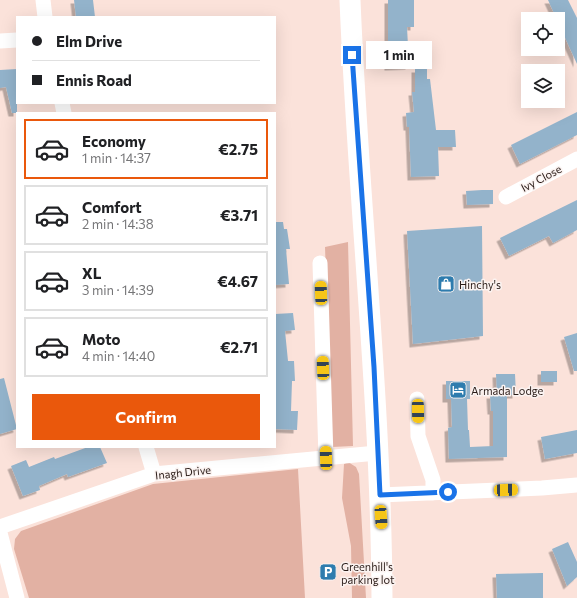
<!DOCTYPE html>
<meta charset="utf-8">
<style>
body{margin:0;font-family:Commissioner,sans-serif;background:#f2f2f2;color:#202124;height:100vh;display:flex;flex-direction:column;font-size:15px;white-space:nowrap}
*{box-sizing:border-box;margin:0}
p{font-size:13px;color:#757577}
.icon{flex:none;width:22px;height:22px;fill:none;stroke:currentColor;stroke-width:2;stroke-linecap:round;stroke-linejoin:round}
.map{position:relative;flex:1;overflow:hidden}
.details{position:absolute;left:16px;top:112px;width:260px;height:336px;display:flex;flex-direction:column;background:#fff;border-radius:0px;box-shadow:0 4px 16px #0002}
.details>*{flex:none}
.guide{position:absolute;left:16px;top:16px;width:260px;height:88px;border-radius:0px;box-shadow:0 4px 16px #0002;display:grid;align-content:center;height:88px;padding:0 16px;background:#fff}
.controls{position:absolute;left:521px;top:12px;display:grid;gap:8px}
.controls a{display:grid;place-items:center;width:44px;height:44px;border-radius:0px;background:#fff;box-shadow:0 4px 16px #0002;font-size:20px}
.end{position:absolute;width:18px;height:18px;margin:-9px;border:5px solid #1a73e8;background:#fff;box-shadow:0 0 0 2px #fff}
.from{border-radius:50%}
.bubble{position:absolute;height:28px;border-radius:0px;background:#fff;box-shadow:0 4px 16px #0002;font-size:13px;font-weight:700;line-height:28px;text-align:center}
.car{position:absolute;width:12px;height:24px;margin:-12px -6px;border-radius:5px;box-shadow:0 0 3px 1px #0007;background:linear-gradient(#f5c518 24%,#345 0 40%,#f5c518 0 76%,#345 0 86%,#f5c518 0)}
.guide b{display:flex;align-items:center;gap:14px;height:38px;font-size:15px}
.guide b+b{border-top:1px solid #e0e0e0}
.guide i{width:10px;height:10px;background:#202124}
ul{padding:7px 0 0;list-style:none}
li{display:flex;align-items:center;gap:12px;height:60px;margin:0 8px 6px;padding:0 8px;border:2px solid #e0e0e0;border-radius:0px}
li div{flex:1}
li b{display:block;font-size:15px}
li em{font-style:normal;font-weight:700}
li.on{border-color:#ea580c}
li>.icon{width:36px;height:36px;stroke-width:1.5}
.action{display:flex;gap:8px;margin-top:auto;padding:8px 16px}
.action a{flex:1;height:46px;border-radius:0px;background:#ea580c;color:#fff;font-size:16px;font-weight:700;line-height:46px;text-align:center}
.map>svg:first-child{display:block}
.green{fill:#e2b1a3}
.building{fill:#93b3cb;filter:url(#shadow)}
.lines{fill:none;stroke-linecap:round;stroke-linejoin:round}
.minor{stroke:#fff;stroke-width:15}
.secondary{stroke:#fff;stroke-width:21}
.route{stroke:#1a73e8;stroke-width:5}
.labels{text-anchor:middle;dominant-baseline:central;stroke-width:3;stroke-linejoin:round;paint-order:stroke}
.street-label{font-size:11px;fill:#291b17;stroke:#fbf3f1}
.poi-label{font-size:11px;fill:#291b17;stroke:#fbf3f1;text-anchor:start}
</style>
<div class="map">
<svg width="577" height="598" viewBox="0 0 577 598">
<defs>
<filter id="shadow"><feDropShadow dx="-3.5" dy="3.5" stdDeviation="0" flood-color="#0004"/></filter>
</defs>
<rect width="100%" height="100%" fill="#fbe2da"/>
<!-- green -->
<path class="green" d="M348,242L353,446L332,447L325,247Z
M348,462L356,467L359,474L366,598H352L351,546L342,498L344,464Z
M298,469L305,598H29L14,549L15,539L21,531L153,484Z"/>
<!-- building -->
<path class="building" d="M74,0H93L95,17H76Z
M388,0H414V27H407L409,66L388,67Z
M548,0H568L577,18V64Z
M17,69V113H12L6,87L0,88V70Z
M415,69H427V79H430L436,130H455L456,147H438L439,176L411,177L409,127H407L406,113L414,112L412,92H415Z
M577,112V135L520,164L511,145Z
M482,190H493V204L467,205L466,191Z
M577,200V230L553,243L549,236L509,256L500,238Z
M275,222H283L284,229H287L290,249H286L289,284L275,285Z
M482,226L483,336L413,344L407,231Z
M293,313L295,330L285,331L288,361H294L295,381H292L291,411H298L297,430L275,429V314Z
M577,333V371H574L564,337Z
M541,371H557V382H541Z
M496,374H515L516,395H507V457L449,459L448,428L452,427L451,399H446V381H470V399H467L468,430H469L470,447L493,446V411H491L490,395H497Z
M4,378L17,429L0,434V379Z
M577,430V453L545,459L541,437Z
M88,447H100L107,463L68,477L67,474L39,486L40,490L23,496L11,466L26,460L29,467L54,457L55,459Z
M568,542L577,562V577L567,586L552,549Z
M543,573V598H497L496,574Z"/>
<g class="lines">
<!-- minor -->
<path class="minor" d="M43,0L45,17
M0,41L17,40
M62,103L64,113
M506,197L577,159
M320,263L326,458
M417,399L418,436L433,480V493
M146,447L154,474
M380,495L542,488L577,485
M0,527L154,474L377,453
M0,533L17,598"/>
<!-- secondary -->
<path class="secondary" d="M350,0C358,200 381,398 382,598"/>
</g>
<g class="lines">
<!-- route -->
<path class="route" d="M352,55L374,367L380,495L448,492"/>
</g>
<!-- icons -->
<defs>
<g id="shop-square" transform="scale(0.9)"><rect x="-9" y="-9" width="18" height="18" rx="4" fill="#2e7cae" stroke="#fbf3f1"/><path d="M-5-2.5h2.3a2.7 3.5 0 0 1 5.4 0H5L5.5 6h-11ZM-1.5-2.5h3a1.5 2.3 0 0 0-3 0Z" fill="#fff"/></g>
<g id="hotel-square" transform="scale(0.9)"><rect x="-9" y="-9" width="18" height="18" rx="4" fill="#2e7cae" stroke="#fbf3f1"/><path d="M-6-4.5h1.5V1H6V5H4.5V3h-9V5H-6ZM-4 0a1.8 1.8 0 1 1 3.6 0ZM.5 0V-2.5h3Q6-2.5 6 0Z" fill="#fff"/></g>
<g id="parking-square" transform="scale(0.9)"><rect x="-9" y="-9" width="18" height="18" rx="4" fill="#2e7cae" stroke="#fbf3f1"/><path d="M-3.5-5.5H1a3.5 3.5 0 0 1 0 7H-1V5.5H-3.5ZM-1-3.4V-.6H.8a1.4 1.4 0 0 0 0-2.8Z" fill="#fff"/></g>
</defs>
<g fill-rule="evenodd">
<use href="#shop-square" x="446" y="284"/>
<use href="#hotel-square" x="458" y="390"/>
<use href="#parking-square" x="328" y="572"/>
</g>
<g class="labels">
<!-- street labels -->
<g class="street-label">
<text transform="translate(541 178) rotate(-28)">Ivy Close</text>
<text transform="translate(183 472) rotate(-6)">Inagh Drive</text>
</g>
<!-- poi labels -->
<g class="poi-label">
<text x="459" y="284">Hinchy's</text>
<text x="471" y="390">Armada Lodge</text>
<text x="341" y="566">Greenhill's<tspan x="341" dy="13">parking lot</tspan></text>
</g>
</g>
</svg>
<div class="controls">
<a><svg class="icon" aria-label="locate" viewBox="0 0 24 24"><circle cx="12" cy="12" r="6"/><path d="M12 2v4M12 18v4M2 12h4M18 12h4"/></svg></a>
<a><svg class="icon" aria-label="layers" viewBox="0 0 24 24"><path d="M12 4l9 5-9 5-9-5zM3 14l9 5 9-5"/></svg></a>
</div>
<i class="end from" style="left:448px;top:492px"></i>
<i class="end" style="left:352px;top:55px"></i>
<div class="bubble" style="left:366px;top:41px;width:66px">1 min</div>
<i class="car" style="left:321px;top:293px;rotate:358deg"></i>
<i class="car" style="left:323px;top:368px;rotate:358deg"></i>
<i class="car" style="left:418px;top:411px;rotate:179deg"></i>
<i class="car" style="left:326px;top:458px;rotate:358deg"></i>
<i class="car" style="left:506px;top:490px;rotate:88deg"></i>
<i class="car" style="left:381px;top:517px;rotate:176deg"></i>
<div class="guide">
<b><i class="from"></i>Elm Drive</b>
<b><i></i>Ennis Road</b>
</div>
<section class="details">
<ul>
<li class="on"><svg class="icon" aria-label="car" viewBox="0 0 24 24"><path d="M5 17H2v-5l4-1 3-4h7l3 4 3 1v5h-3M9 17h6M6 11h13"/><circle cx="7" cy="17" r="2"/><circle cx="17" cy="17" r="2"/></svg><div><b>Economy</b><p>1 min · 14:37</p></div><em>€2.75</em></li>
<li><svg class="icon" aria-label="car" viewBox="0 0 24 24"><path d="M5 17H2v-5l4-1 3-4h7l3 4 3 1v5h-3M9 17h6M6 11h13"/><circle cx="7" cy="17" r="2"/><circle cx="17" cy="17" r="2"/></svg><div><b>Comfort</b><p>2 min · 14:38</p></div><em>€3.71</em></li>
<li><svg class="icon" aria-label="car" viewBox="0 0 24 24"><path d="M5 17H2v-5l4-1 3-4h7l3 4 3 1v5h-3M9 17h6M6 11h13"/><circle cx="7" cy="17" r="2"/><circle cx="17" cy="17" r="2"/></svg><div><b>XL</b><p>3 min · 14:39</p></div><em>€4.67</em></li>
<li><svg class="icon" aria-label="car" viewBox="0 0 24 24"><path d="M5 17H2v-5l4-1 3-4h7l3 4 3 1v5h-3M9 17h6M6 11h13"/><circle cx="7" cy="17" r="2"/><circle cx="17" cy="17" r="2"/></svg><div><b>Moto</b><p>4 min · 14:40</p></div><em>€2.71</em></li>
</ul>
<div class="action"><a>Confirm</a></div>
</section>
</div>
